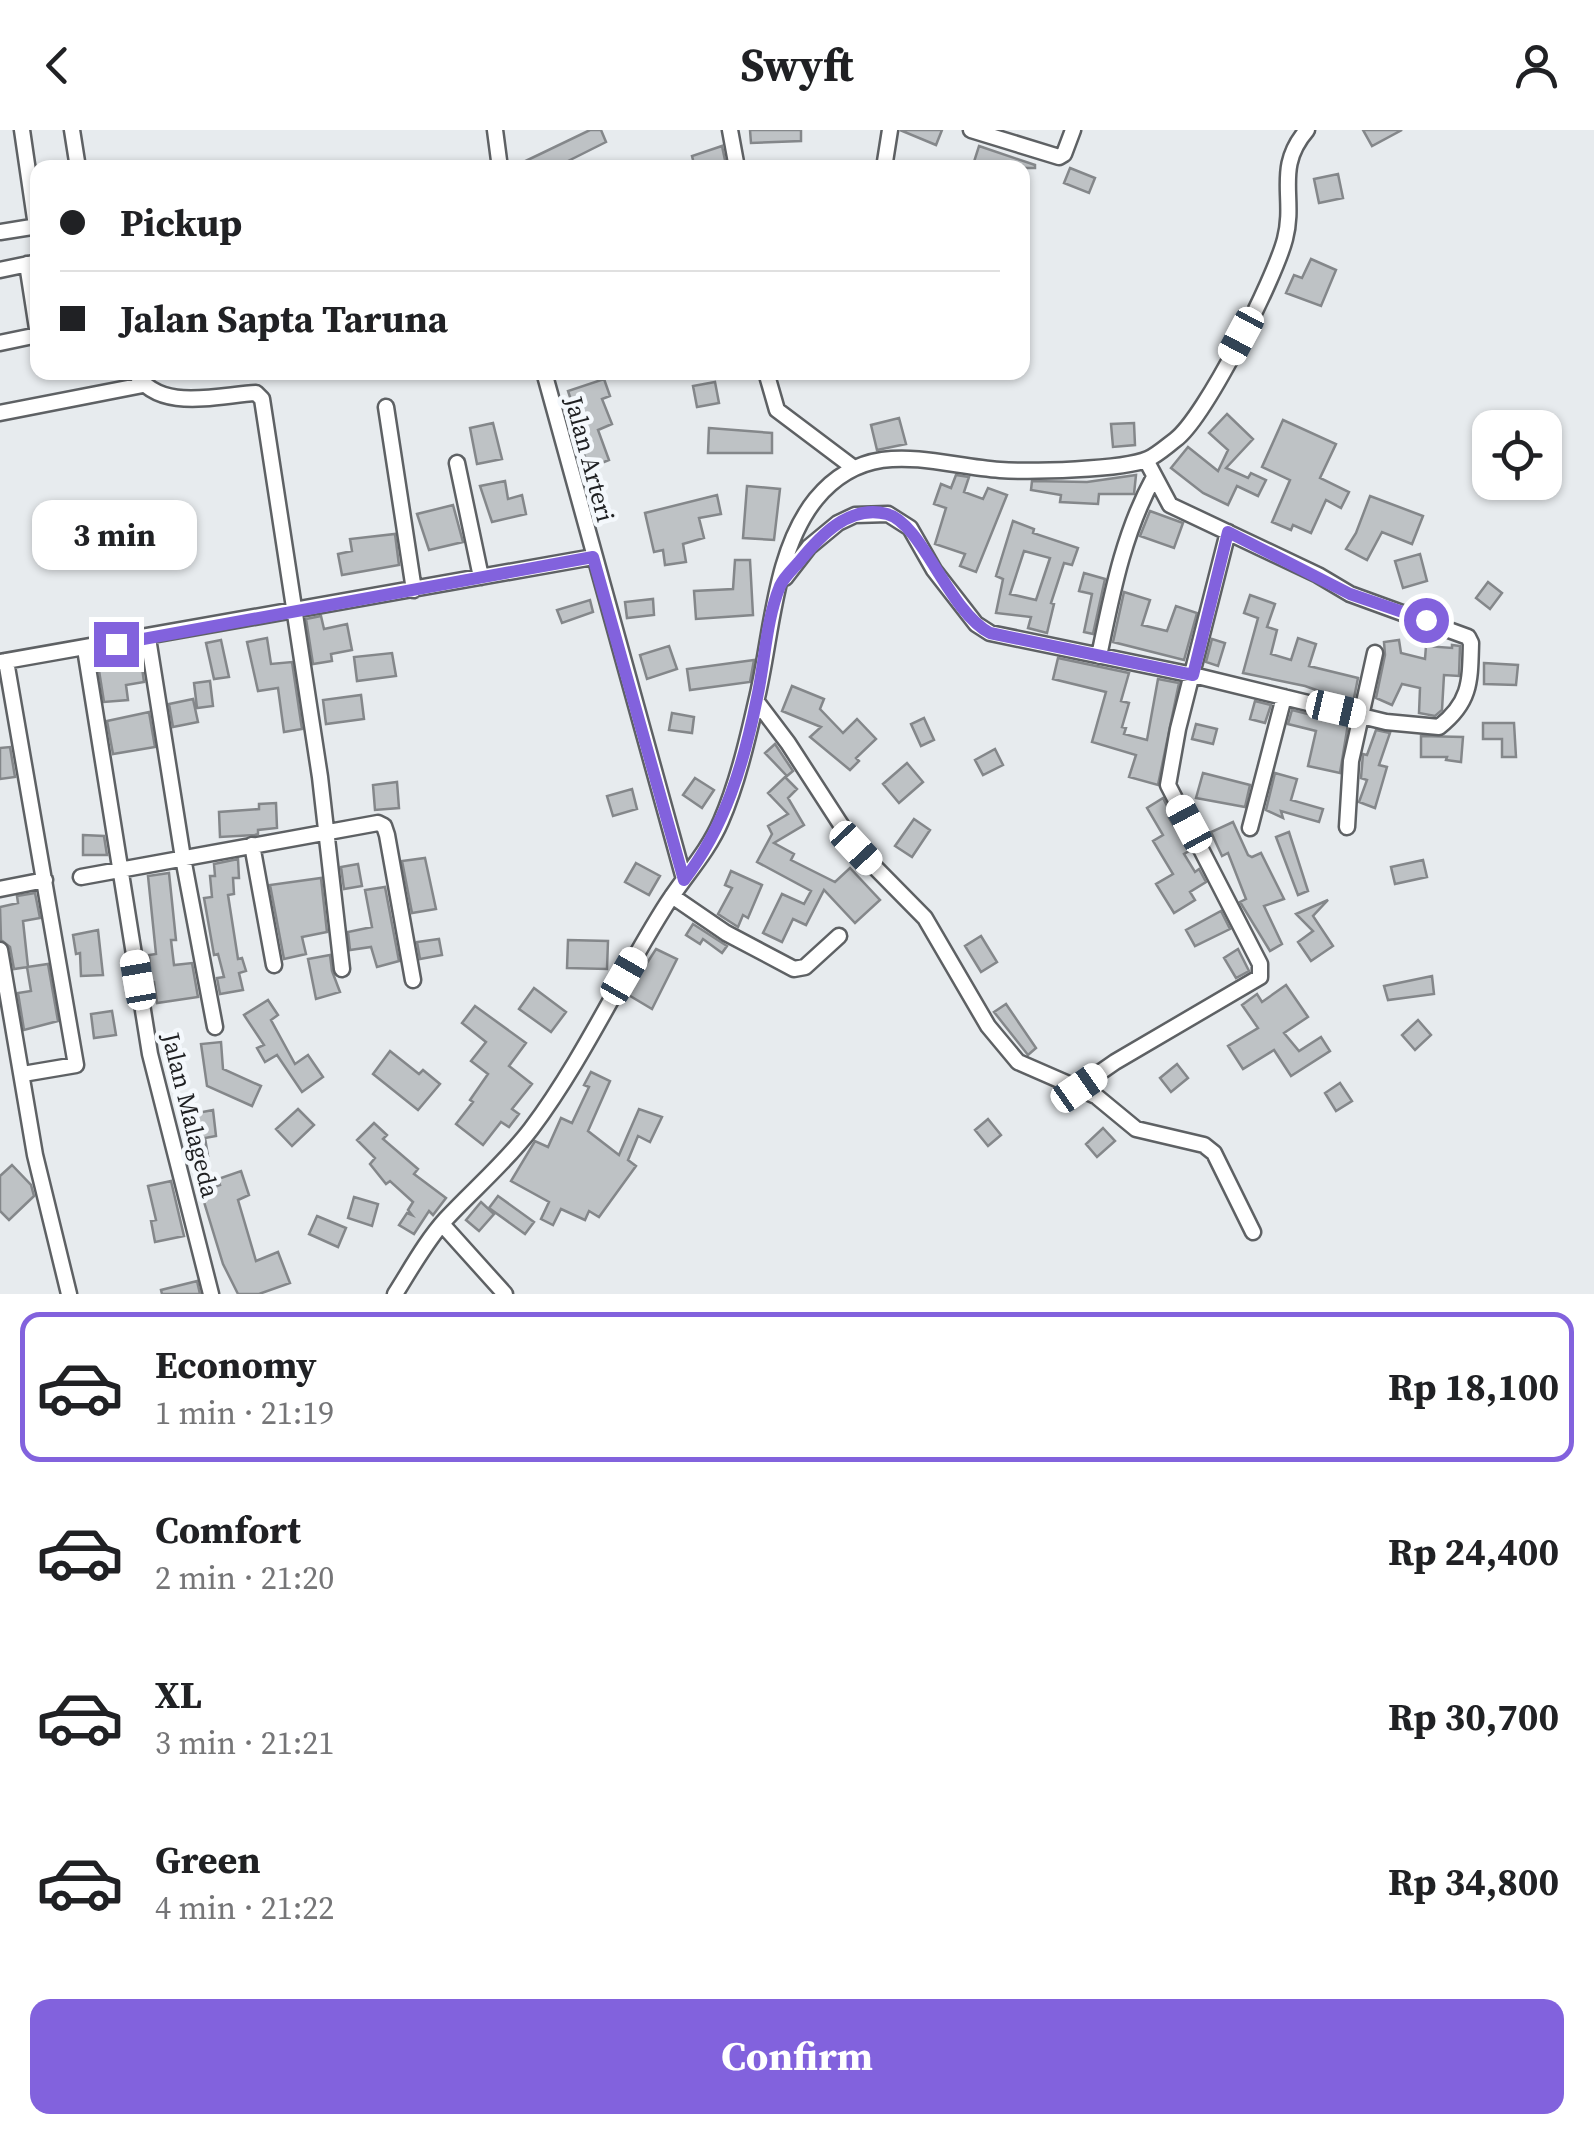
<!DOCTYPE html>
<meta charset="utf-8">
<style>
body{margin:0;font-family:"Source Serif 4",serif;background:#f2f2f2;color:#202124;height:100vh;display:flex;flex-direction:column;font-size:38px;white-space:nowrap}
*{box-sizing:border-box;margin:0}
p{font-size:32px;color:#757577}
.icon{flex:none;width:55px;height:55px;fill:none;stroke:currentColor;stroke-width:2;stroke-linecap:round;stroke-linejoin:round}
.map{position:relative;height:1164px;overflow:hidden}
.details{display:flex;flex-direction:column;background:#fff;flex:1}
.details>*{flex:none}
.top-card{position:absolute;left:30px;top:30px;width:1000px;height:220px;border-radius:20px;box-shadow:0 2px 8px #0004;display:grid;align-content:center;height:220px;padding:0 30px;background:#fff}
.buttons{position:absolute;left:1472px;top:280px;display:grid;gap:20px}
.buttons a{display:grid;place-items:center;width:90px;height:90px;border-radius:20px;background:#fff;box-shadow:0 2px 8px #0004;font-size:50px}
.end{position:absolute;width:45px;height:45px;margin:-22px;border:12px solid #8262dd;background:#fff;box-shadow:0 0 0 5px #fff}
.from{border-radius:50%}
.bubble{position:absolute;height:70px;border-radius:20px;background:#fff;box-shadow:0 2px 8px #0004;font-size:32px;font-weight:700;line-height:70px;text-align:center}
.car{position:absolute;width:30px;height:60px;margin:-30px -15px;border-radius:12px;box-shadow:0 0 8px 2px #0007;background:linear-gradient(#fff 24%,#345 0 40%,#fff 0 76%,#345 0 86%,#fff 0)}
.top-card b{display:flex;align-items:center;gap:35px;height:95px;font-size:38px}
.top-card b+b{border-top:2px solid #e0e0e0}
.top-card i{width:25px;height:25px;background:#202124}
ul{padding:18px 0 0;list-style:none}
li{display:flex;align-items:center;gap:30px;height:150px;margin:0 20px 15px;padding:0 10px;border:5px solid transparent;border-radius:20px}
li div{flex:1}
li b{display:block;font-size:38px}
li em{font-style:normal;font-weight:700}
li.active{border-color:#8262dd}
li>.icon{width:90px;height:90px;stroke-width:1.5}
.action{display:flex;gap:20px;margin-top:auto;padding:20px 30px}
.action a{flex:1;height:115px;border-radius:20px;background:#8262dd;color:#fff;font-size:40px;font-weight:700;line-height:115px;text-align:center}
header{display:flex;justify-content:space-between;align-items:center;height:130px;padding:0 30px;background:#fff;font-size:45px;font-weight:700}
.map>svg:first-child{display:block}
.building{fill:#bec2c5;stroke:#84878a;stroke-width:2.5;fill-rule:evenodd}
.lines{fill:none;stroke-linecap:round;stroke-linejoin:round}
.minor-casing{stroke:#5e6164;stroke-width:19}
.minor{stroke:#fff;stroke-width:14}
.route{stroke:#8262dd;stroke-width:12}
.labels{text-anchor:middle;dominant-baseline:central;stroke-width:9;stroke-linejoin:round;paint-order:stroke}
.street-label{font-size:25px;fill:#1f2022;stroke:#f4f8fc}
</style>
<header><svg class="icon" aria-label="back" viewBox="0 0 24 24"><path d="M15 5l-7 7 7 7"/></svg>Swyft<svg class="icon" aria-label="person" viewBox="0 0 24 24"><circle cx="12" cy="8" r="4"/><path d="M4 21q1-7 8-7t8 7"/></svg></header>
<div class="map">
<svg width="1594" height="1164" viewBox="0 0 1594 1164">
<rect width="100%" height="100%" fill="#e7ebee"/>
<!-- building -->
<path class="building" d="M590,0H601L606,12L554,38H511Z
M750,0H801V11L751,13Z
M900,0H942L936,15Z
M1363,0H1402L1372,16Z
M722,16L726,35L695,38L692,26Z
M979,16L1035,35V38H972Z
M1070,38L1095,48L1089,63L1064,53Z
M1338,44L1343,68L1319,73L1314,49Z
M1311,129L1336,140L1321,176L1286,163L1294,145L1302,148Z
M604,249L610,266L602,269L612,294L598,300L609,330L589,338L582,319L587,318L568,261Z
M715,252L719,273L697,277L693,256Z
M1227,284L1253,309L1226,338L1248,348L1251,343L1266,350L1258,366L1237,356L1228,375L1203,363L1171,338L1188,317L1218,341L1228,320L1209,303Z
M899,288L906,314L877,320L871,295Z
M1283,290L1336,314L1320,348L1349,362L1341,378L1326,370L1311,403L1293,395L1291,400L1272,392L1290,350L1262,337Z
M493,293L502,329L477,334L470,298Z
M1134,293L1135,315L1113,317L1111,294Z
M709,298L772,303V323H708Z
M956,345L969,347L964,362L983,369L988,358L1007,365L976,442L960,436L965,424L935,414L946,378L934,374L941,354L951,358Z
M1136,345L1134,364H1099L1098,374L1060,372L1061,365L1031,360L1032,351L1087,352Z
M505,351L508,369L522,365L526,384L492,392L480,356Z
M747,356L780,359L774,410L743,408Z
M717,365L721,384L699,388L704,408L683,414L686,432L665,435L663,420L654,422L645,383Z
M1370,366L1423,386L1412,414L1382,402L1367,430L1346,419L1356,403Z
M453,375L463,412L429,420L417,384Z
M1150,381L1183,393L1174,418L1140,406Z
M1013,391L1034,399L1033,403L1078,418L1072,435L1064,433L1051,473L1054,474L1047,503L1028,498L1031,487L996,483L1003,449L996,446ZM1024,421L1050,428L1036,470L1010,464Z
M395,404L399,435L342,445L338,424L352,421L350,409Z
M1420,424L1427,451L1403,458L1395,431Z
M735,430H750L753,485L696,489L694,461L733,459Z
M1084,443L1105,449L1093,504L1084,502L1092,464L1079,461Z
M1488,452L1502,463L1490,479L1476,468Z
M1124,462L1150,470L1142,495L1167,501L1176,476L1197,483L1184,530L1113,512Z
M1250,465L1275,474L1267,497L1277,500L1271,524L1291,530L1298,508L1316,514L1309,536L1358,548L1353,573L1305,556L1243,543L1258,488L1244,483Z
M653,469L654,485L627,488L625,472Z
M590,470L593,482L562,493L557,480Z
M321,486L324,499L347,494L352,520L331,524L332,531L313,534L306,489Z
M267,508L271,534L292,532L302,599L284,602L278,558L258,561L247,512Z
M1212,509L1225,513L1218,536L1206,532Z
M221,510L229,547L214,549L206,513Z
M1399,510L1401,523L1425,529L1426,516L1452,518V515L1460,516L1459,546L1444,545L1442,580L1435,586L1419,583L1420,558L1402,554L1392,575L1376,568L1385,525L1384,512Z
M669,516L677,539L647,549L640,525Z
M140,523L144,552L126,555L128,570L104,572L97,528Z
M392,523L396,546L357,551L354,527Z
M1058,528L1129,543L1121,571L1129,573L1122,597L1126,598L1124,604L1147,610L1158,549L1179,553L1158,655L1129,647L1136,625L1092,612L1106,562L1053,549Z
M754,530L750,552L690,560L687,539Z
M1484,533L1518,535L1516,555L1484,554Z
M210,551L213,576L197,578L194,553Z
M792,556L824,569L820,579L843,603L857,589L876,609L856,628L859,631L850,640L810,607L821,597L782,581Z
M361,565L364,589L326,594L323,570Z
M193,569L198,592L173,597L169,574Z
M1255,571L1271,575L1265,593L1250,589Z
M1292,580L1348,594L1340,643L1308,636L1316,601L1288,594Z
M149,582L155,617L113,624L107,591Z
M672,583L694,587L692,603L669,600Z
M924,588L934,610L921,616L911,594Z
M1483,593H1514L1516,627H1502V609H1483Z
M1196,594L1217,599L1213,614L1192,609Z
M1376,600L1390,603L1379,635L1387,637L1375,678L1359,672L1367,650L1361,648L1363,624L1367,625Z
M1421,606L1463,607L1461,632L1446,630L1447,627H1421Z
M775,614L793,641L787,646L765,623Z
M10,617L15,647L0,649V618Z
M995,619L1003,635L983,645L975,630Z
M907,633L923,652L899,673L883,654Z
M1203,643L1250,655L1245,677L1196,668Z
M1275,643L1297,649L1291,670L1323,679L1319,692L1281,681L1283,688L1266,680Z
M785,647L797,659L788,668L804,695L774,713L794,724L791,730L835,752L850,738L880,770L855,793L824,760L806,795L793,789L782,812L763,803L782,764L804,774L811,761L757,732L772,704L768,696L788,684L768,663Z
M695,648L714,660L702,678L683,665Z
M397,652L399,678L375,680L373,655Z
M632,659L637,679L613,686L607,666Z
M1163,668L1172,686L1169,688L1189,721L1184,724L1195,742L1199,739L1206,752L1190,762L1195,770L1174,783L1156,754L1173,744L1153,711L1163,705L1147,678Z
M276,673L277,698L258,700V704L255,705L220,707L219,682L259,679V674Z
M914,689L930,700L912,727L895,716Z
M1233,692L1248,725L1252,727L1261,723L1284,769L1264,776L1282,814L1270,821L1240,772L1246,769L1228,723L1222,726L1211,702Z
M1289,702L1308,761L1298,765L1276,707Z
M83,705L104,706L107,725H83Z
M425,728L436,779L412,783L402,731Z
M238,729L239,748H233L234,764L228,765L238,829L242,828L246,841L239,843L243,860L220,864L217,848L224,847L218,824L214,825L204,768L212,767L210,746H215L214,734Z
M1423,730L1427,747L1395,754L1391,737Z
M636,733L660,746L649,765L625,752Z
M358,734L362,756L344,759L341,737Z
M731,741L762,755L748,788L743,785L738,797L718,784L732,758L725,755Z
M169,743L176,810H171L174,835L192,833L198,867L157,873L154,852H149L147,838H150L149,825L156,824L148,746Z
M321,748L327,802L302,807L306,824L284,829L270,755Z
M385,757L399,831L377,837L371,817L350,820L348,802L372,797L365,760Z
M35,763L40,788L23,791L28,837L14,839L10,817L1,810L0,777L18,773L17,766Z
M1328,770L1313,786L1333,816L1311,831L1298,812L1313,801L1296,784Z
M1221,781L1230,799L1195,816L1186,800Z
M693,794L727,816L722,823L703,809L700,814L686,805Z
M98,800L103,845L81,846L80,823L76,824L73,805Z
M981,806L997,832L981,842L965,816Z
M439,809L442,825L420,829L417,812Z
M568,810L608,811L607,839L567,838Z
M656,819L677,829L652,879L627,864Z
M1238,819L1249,841L1236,848L1224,828Z
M330,825L332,841L340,862L316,869L308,829Z
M48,834L58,891L24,900L18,863L31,861L27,837Z
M1432,846L1434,864L1388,870L1384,856Z
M1286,855L1308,887L1284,903L1299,921L1321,907L1330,921L1291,946L1274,920L1243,939L1228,916L1258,898L1242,875L1257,864L1262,872Z
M534,858L566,882L551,902L519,879Z
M268,870L278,885L271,890L295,934L308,925L323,947L302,962L277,925L265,932L257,918L264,915L244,885Z
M1006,874L1036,918L1028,925L994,882Z
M475,876L526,913L509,936L532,954L512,979L519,984L509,997L501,992L483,1015L456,994L473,972L470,970L488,944L471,931L486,912L462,893Z
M112,881L116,905L94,908L91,884Z
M1418,890L1431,905L1415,920L1402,905Z
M221,912L223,939L261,956L252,976L207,956L201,914Z
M390,921L419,944L423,940L440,954L418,980L373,944Z
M1177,934L1188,948L1171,962L1160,948Z
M591,942L610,951L588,1001L619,1025L639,979L662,987L650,1012L638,1006L628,1030L636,1036L599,1087L589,1081L585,1090L561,1079L553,1095L541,1089L549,1072L511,1051L535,1011L548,1017L561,988L572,993L589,957L584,955Z
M1340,953L1352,971L1336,981L1325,963Z
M298,979L314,995L292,1016L276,999Z
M213,980L216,1006L205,1008L208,1026L190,1029L189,1015L195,1014L192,984Z
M988,989L1001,1005L988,1016L975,1000Z
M374,993L387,1005L383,1009L418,1039L414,1044L446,1068L433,1085L429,1081L414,1104L399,1095L407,1083L412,1085L408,1080L413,1072L390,1051L386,1054L370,1034L375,1028L357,1010Z
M1103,998L1115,1011L1097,1027L1086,1014Z
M12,1035L31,1055L34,1066L9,1090L0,1081V1046Z
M241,1041L249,1065L238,1070L256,1131L278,1122L290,1153L259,1164H238L223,1134L201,1062L220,1055L218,1049Z
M171,1051L184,1106L155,1112L151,1091L156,1090L148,1056Z
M498,1066L534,1092L525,1104L489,1078Z
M354,1067L378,1074L372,1096L348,1088Z
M481,1072L494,1084L479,1101L466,1090Z
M317,1086L346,1098L338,1117L309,1104Z
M197,1151L200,1164H162L161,1160Z"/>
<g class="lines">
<!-- minor casing -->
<g class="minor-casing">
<path id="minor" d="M22,0L36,96
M72,0L78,38
M495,0L500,38
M730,0L737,38
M971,0L1059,27L1064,24L1073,0
M884,38L890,0
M0,102L38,96
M27,134L38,205
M0,140L38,132
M0,213L38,205
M135,242C158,283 218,265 256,263L262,269L320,647L342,839
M544,242L684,749
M766,242L777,280L854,338
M386,277L414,460
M0,283L143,255
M457,333L481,447
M785,448L809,417L838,393L855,385L888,384L910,398L934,440L976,494L990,503L1193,545L1386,592L1439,597C1471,572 1470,551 1471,513L1468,507L1350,464L1318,445L1170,375L1146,330
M148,508L183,728L215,897
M85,519L150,924L211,1164
M1099,526C1112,464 1123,404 1154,347
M6,531L76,935L23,944
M0,532L593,427
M757,572L788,613L856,718L925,788L988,896L1018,932L1096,966L1136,999L1204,1015L1214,1023L1253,1102
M1347,697L1351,631L1375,523
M1250,698L1284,567
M252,715L274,835
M81,747L378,693L384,696L387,705L413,850
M0,759L45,750
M672,766L726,803L794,839L805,837L839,806
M0,820L35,1025L69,1164
M1079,957L1115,932L1260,847V834L1168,655L1178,599L1228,402
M442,1094L505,1164
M395,1164C411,1139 426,1111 446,1089C474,1059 506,1032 531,999C582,931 618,852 663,780C681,750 707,724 721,691C737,654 747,612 756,572C772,508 773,422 816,369C869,305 932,335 1000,340C1029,342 1123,340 1148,329C1157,325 1167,316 1175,310C1205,288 1275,148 1285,109C1296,67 1274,38 1307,0"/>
</g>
<!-- minor -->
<use href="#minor" class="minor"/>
</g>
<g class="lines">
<!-- route -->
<path class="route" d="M116,514L593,427L684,750C725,697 744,633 757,568C765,531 766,490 780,456C784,447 793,439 799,432C820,406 849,374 887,384C922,393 948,481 990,503L1193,545L1228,402L1350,464L1426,490"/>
</g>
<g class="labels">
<!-- street labels -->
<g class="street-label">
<text transform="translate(590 329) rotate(75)">Jalan Arteri</text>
<text transform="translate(191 985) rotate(76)">Jalan Malageda</text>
</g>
</g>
</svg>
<div class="buttons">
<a><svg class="icon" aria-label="locate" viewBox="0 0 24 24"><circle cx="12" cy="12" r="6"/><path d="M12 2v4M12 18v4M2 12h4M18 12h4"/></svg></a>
</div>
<i class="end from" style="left:1426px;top:490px"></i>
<i class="end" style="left:116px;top:514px"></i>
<div class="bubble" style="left:32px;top:370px;width:165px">3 min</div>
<i class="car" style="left:1241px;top:206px;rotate:208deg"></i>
<i class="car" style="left:1336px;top:579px;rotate:103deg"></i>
<i class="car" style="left:1189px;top:694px;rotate:332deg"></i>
<i class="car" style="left:856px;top:718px;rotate:137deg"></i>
<i class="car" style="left:624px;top:846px;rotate:30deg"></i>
<i class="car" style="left:138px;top:850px;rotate:350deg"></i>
<i class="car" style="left:1079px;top:958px;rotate:55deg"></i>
<div class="top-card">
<b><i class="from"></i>Pickup</b>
<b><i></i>Jalan Sapta Taruna</b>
</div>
</div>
<section class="details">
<ul>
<li class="active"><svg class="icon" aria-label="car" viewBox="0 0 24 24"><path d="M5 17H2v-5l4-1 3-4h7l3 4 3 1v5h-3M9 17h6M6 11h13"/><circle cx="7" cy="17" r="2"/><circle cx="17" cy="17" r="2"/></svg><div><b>Economy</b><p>1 min · 21:19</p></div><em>Rp 18,100</em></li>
<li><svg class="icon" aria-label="car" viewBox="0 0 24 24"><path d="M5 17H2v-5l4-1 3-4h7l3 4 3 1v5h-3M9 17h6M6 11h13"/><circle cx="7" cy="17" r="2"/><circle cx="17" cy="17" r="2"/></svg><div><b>Comfort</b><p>2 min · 21:20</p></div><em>Rp 24,400</em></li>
<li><svg class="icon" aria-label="car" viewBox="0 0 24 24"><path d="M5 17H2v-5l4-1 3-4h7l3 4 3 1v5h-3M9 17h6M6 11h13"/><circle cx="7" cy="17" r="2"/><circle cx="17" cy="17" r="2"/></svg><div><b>XL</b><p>3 min · 21:21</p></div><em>Rp 30,700</em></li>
<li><svg class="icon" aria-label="car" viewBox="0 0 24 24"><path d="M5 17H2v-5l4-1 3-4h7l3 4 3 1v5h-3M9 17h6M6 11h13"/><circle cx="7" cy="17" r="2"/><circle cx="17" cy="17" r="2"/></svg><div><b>Green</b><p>4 min · 21:22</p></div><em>Rp 34,800</em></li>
</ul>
<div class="action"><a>Confirm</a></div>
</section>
